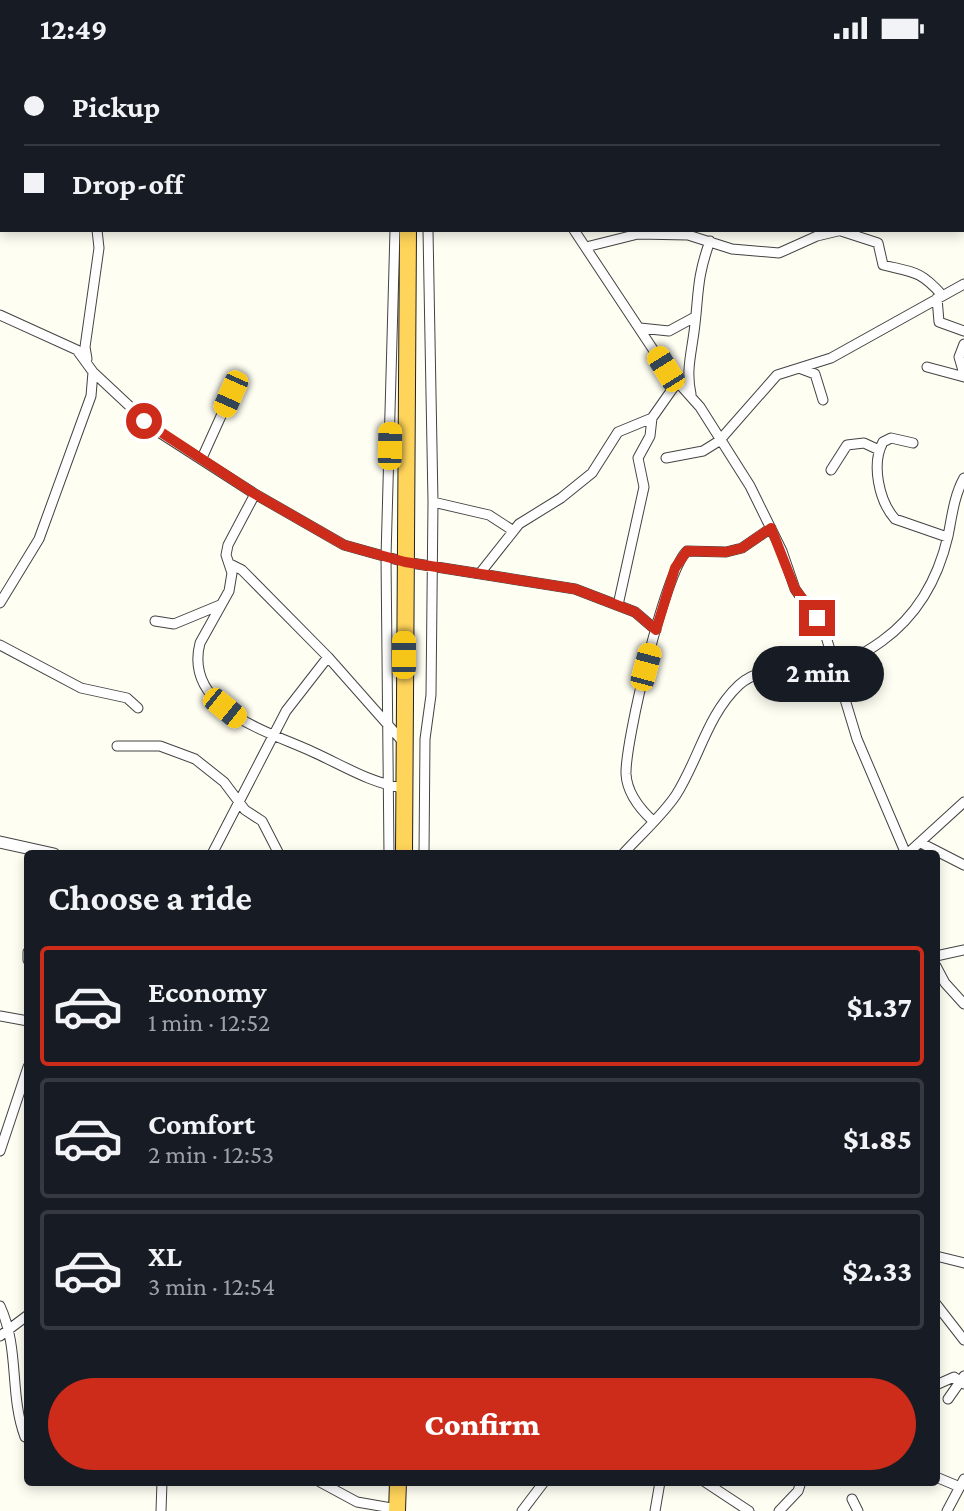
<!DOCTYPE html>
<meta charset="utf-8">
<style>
body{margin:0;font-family:"Crimson Pro",serif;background:#20242c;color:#f1f3f6;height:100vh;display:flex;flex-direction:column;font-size:30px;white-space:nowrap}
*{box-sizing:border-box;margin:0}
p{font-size:26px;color:#9ea1a6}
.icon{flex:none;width:44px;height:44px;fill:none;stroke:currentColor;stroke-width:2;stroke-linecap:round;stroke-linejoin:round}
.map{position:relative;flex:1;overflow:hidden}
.side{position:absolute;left:24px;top:794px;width:916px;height:636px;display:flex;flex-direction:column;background:#171b24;border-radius:8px;box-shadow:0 4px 12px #0003}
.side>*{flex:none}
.hud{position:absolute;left:0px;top:0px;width:964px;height:176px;box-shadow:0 4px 12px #0003;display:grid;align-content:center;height:176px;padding:0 24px;background:#171b24}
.end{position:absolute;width:36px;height:36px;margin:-18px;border:10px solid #ce2c1a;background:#fff;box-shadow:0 0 0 4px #fff}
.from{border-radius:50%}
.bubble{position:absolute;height:56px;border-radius:28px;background:#171b24;box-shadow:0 4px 12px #0003;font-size:26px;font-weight:800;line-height:56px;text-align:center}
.car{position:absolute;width:24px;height:48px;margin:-24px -12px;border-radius:10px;box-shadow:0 0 6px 2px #0007;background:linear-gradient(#f5c518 24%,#345 0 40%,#f5c518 0 76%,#345 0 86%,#f5c518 0)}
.hud b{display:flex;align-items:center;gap:28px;height:76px;font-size:30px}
.hud b+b{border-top:2px solid #363941}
.hud i{width:20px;height:20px;background:#f1f3f6}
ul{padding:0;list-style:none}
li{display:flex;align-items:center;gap:24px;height:120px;margin:0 16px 12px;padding:0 8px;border:4px solid #363941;border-radius:8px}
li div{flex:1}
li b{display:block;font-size:30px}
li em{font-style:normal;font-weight:800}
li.selected{border-color:#ce2c1a}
li>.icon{width:72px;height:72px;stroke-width:1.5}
h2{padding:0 24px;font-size:36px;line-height:96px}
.button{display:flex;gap:16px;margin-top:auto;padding:16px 24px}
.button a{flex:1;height:92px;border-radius:48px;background:#ce2c1a;color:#fff;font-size:32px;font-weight:800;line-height:92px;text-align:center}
.status{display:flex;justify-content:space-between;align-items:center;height:56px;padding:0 40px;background:#171b24;direction:ltr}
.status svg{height:22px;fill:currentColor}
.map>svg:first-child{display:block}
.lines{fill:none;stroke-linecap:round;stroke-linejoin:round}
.minor-casing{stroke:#434343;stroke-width:11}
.tertiary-casing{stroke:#434343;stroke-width:13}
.trunk-casing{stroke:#212121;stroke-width:18}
.minor{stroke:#fff;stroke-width:9}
.tertiary{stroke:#fff;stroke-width:11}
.trunk{stroke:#ffd45a;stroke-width:16}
.route{stroke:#ce2c1a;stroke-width:10}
</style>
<div class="status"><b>12:49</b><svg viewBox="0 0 49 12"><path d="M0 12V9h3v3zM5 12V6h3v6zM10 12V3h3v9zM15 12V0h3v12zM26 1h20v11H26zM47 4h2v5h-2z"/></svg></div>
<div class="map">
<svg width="964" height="1455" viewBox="0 0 964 1455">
<rect width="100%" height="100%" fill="#fffef3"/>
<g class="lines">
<!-- minor casing -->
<g class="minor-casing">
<path id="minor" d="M423,0L429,2
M437,0V2
M693,0V2
M9,2V0
M118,2V0
M945,2V0
M962,6H964
M0,77L2,74
M574,174L666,313L700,351L750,430L782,495L795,533L824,574L857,683L906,798
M841,175L878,187L883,209C912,216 920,214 942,239
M586,191L638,178L688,179L732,193L779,197L817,180L842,174
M937,242L939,266L964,275
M0,259L77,294L93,316L91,340L39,483L0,547
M640,272L669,275L693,262
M964,288L959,301L964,318
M87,303L85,291L99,192L97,174
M927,311L964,321
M799,312L815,318L823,344
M93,316L154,373L255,438L344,489L405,506L575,533L635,556L656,574
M691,338C686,315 691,299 694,276C699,239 696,223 710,185
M913,387L891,382L883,386C871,408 879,445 895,463L947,481
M202,402L231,338
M666,402L703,395L719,385L777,319L831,302L964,228
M831,414L847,389L864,387L879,394
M255,438L228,489L226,499L232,517L229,535L200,587C183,653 270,676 313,696C344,710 370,727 404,732
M433,446L489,459L512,474
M230,508L242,514L328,601L404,687
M481,516L519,468L561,442L592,417L618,376L652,362L678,325
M618,549L644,431L638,402L650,380L652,362
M155,565L174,568L220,549
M0,589L81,632L127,642L138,652
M117,690H160L195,703L224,726L245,754L262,765L279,798
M653,765C640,753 627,736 626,718C625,686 665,515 687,495L726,496L742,492L771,472
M921,787L964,809
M212,798L286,655L328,601
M389,798L386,501L395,174
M424,798L425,683L431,639L433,446L428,174
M623,798C640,779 662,760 676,739C699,703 707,659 739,629C763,607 803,614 833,609C850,606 868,595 882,585C918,559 938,523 948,480C952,460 954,440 964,422
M907,798L964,746
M28,896V904
M936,900L964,894
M936,910L945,927L964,948
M0,960L28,965
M0,1095L28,1011
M936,1200L964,1207
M936,1248L964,1284
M0,1250C20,1293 9,1338 25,1381
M0,1280L28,1259
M936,1329L954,1321L964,1328
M948,1343L964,1320
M936,1421L960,1431
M320,1426L357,1446L397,1453
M705,1426L749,1455
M852,1443L858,1455
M161,1455L162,1426
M522,1455L544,1426
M655,1455L660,1426
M779,1455L798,1435L801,1426
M947,1455L964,1423"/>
</g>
<!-- tertiary casing -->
<g class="tertiary-casing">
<path id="tertiary" d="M0,786L54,798"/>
</g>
<!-- trunk casing -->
<g class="trunk-casing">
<path id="trunk" d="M410,0V2
M404,798L408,174
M397,1455L398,1426"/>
</g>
<!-- minor -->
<use href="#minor" class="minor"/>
<!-- tertiary -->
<use href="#tertiary" class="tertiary"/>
<!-- trunk -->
<use href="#trunk" class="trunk"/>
</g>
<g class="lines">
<!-- route -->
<path class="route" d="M144,365L255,438L344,489L405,506L575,533L635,556L656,574L675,512L687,495L726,496L742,492L771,472L795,533L817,562"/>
</g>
</svg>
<i class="end from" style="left:144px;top:365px"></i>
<i class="end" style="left:817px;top:562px"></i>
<div class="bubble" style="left:752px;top:590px;width:132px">2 min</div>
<i class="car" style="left:666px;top:313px;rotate:328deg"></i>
<i class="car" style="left:231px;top:338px;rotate:204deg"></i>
<i class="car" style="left:390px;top:390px;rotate:1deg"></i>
<i class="car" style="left:404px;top:599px;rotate:0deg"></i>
<i class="car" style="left:646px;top:611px;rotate:15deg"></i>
<i class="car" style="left:225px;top:652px;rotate:129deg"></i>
<div class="hud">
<b><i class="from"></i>Pickup</b>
<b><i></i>Drop-off</b>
</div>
<section class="side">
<h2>Choose a ride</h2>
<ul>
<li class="selected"><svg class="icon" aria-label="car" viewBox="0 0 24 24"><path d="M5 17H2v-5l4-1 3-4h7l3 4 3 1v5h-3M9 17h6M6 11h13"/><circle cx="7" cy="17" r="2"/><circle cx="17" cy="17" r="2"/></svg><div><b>Economy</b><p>1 min · 12:52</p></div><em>$1.37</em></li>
<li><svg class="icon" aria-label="car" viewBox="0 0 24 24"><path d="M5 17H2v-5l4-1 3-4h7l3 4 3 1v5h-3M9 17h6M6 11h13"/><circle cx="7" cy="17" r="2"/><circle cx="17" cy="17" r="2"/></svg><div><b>Comfort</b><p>2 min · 12:53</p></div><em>$1.85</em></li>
<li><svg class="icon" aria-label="car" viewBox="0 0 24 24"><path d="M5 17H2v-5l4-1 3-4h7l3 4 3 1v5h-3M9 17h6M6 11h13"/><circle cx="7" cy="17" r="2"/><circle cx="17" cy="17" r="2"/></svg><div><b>XL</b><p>3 min · 12:54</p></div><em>$2.33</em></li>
</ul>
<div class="button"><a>Confirm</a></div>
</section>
</div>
